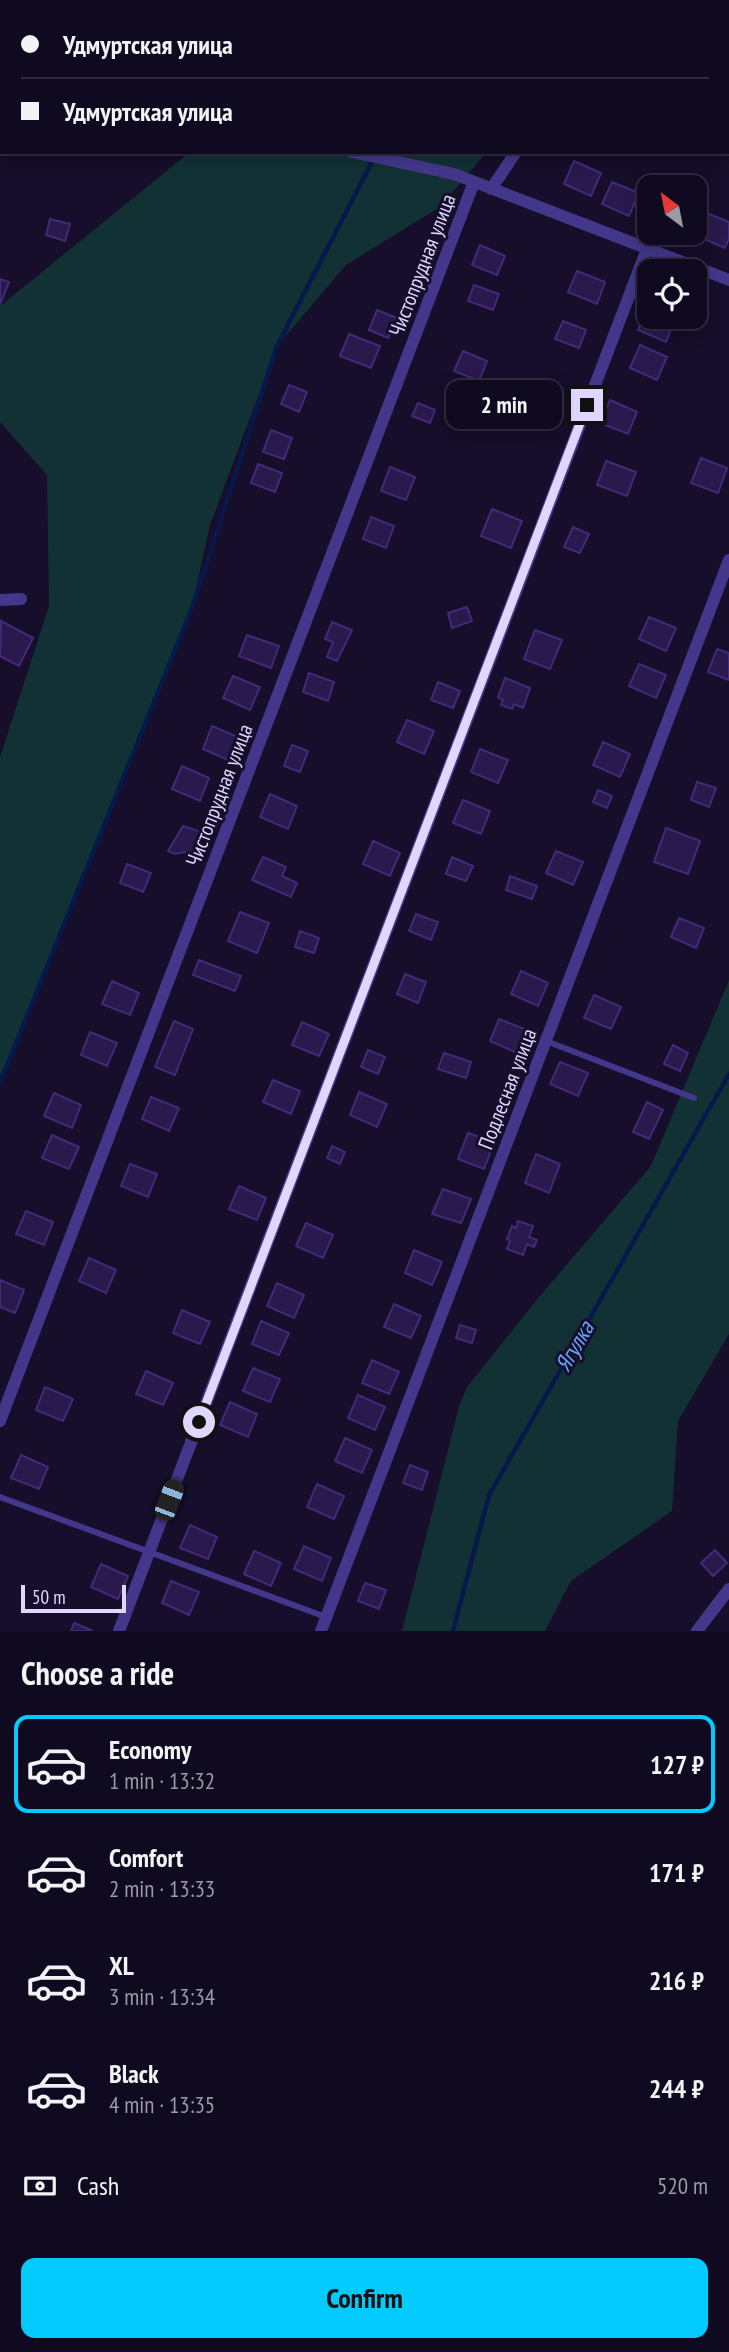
<!DOCTYPE html>
<meta charset="utf-8">
<style>
body{margin:0;font-family:"PT Sans Narrow",sans-serif;background:#191329;color:#f1f3f6;height:100vh;display:flex;flex-direction:column;font-size:26px;white-space:nowrap}
*{box-sizing:border-box;margin:0}
p{font-size:23px;color:#9c9aa5}
.icon{flex:none;width:38px;height:38px;fill:none;stroke:currentColor;stroke-width:2;stroke-linecap:round;stroke-linejoin:round}
.map{position:relative;height:1631px;overflow:hidden}
.sheet{display:flex;flex-direction:column;background:#100a20;flex:1}
.sheet>*{flex:none}
.hud{position:absolute;left:0px;top:0px;width:730px;height:154px;box-shadow:0 4px 18px #0003,0 0 0 2px #302b3e;display:grid;align-content:center;height:154px;padding:0 21px;background:#100a20}
.needle{width:46px;rotate:328deg}
.fabs{position:absolute;left:637px;top:175px;display:grid;gap:14px}
.fabs a{display:grid;place-items:center;width:70px;height:70px;border-radius:14px;background:#100a20;box-shadow:0 4px 18px #0003,0 0 0 2px #302b3e;font-size:35px}
.scale{position:absolute;left:21px;bottom:18px;width:105px;box-sizing:border-box;padding-left:7px;border:4px solid #e0d7ff;border-top:0;font-size:19px;line-height:24px;white-space:nowrap;color:#e0d7ff;-webkit-text-stroke:5px #160e2a;paint-order:stroke}
.end{position:absolute;width:32px;height:32px;margin:-16px;border:9px solid #e0d7ff;background:#111;box-shadow:0 0 0 4px #111}
.from{border-radius:50%}
.bubble{position:absolute;height:49px;border-radius:14px;background:#100a20;box-shadow:0 4px 18px #0003,0 0 0 2px #302b3e;font-size:23px;font-weight:800;line-height:49px;text-align:center}
.car{position:absolute;width:21px;height:42px;margin:-21px -10px;border-radius:9px;box-shadow:0 0 5px 2px #0007;background:linear-gradient(#222 24%,#8ab4d8 0 40%,#222 0 76%,#8ab4d8 0 86%,#222 0)}
.hud b{display:flex;align-items:center;gap:24px;height:66px;font-size:26px}
.hud b+b{border-top:2px solid #302b3e}
.hud i{width:18px;height:18px;background:#f1f3f6}
ul{padding:0;list-style:none}
li{display:flex;align-items:center;gap:21px;height:98px;margin:0 14px 10px;padding:0 7px;border:4px solid transparent;border-radius:14px}
li div{flex:1}
li b{display:block;font-size:26px}
li em{font-style:normal;font-weight:800}
li.on{border-color:#03cbff}
li>.icon{width:63px;height:63px;stroke-width:1.5}
h2{padding:0 21px;font-size:32px;line-height:84px}
.pay{display:flex;align-items:center;gap:18px;height:77px;padding:0 21px;font-size:26px}
.pay p{margin-inline-start:auto}
.cta{display:flex;gap:14px;margin-top:auto;padding:14px 21px}
.cta a{flex:1;height:80px;border-radius:14px;background:#03cbff;color:#111;font-size:28px;font-weight:800;line-height:80px;text-align:center}
.map>svg:first-child{display:block}
.green{fill:#113134}
.lines{fill:none;stroke-linecap:round;stroke-linejoin:round}
.stream{stroke:#07184a;stroke-width:4.5}
.building{fill:#29194c;stroke:#422a79;stroke-width:2}
.service{stroke:#43378b;stroke-width:6}
.minor{stroke:#43378b;stroke-width:12}
.route{stroke:#e0d7ff;stroke-width:9}
.labels{text-anchor:middle;dominant-baseline:central;stroke-width:6;stroke-linejoin:round;paint-order:stroke}
.street-label{font-size:21px;fill:#e0d7ff;stroke:#160e2a}
.water-label{font-size:23px;font-style:italic;fill:#65a7ff;stroke:#160e2a}
</style>
<div class="map">
<svg width="729" height="1631" viewBox="0 0 729 1631">
<rect width="100%" height="100%" fill="#160e2a"/>
<!-- green -->
<path class="green" d="M379,0H576L575,2H377Z
M190,152H490L486,153L440,207L346,265L277,346L210,525L192,608L0,1083V757L49,606L47,475L0,422V306Z
M729,980V1334L678,1421L672,1511L571,1581L545,1631H402L459,1406L467,1387L539,1297L651,1166Z"/>
<g class="lines">
<!-- stream -->
<path class="stream" d="M455,2L456,0
M0,1083L192,608L277,346L374,158
M453,1631L489,1495L729,1074"/>
</g>
<!-- building -->
<path class="building" d="M574,161L601,173L591,196L564,184Z
M612,182L639,193L629,216L602,204Z
M707,213L729,222V238L725,248L697,236Z
M50,219L70,224L65,241L46,235Z
M480,245L505,256L497,275L472,265Z
M577,271L605,282L597,304L568,292Z
M0,279L9,282L0,305Z
M474,285L499,294L493,310L468,301Z
M648,307L649,317H671L675,319L666,342L638,330Z
M377,310L397,318L388,338L369,330Z
M563,321L586,330L579,348L555,339Z
M349,334L380,346L371,368L340,356Z
M640,345L667,357L657,380L630,368Z
M463,351L487,361L479,381L454,371Z
M289,385L307,392L299,412L281,404Z
M610,400L637,412L628,434L600,423Z
M532,402L555,411L551,422L528,414Z
M418,403L435,410L430,423L412,416Z
M271,430L292,438L284,459L263,452Z
M701,458L727,468L718,493L691,483Z
M606,461L636,472L627,496L597,485Z
M258,464L282,473L275,492L251,483Z
M390,467L415,477L406,500L381,491Z
M492,509L522,521L511,548L481,536Z
M371,517L394,526L386,548L363,539Z
M573,527L589,534L580,553L564,547Z
M467,607L472,621L452,628L448,613Z
M649,617L676,628L666,651L639,639Z
M1,621L33,638L19,666L0,656Z
M332,622L352,630L337,661L327,657L333,642L325,639Z
M535,630L562,640L550,669L524,659Z
M247,635L279,646L271,668L239,656Z
M717,649L729,653V680L708,672Z
M639,664L666,675L656,698L629,686Z
M309,673L334,682L328,701L303,692Z
M233,676L260,687L250,710L223,698Z
M505,678L530,688L523,708L514,704L512,709L501,705L503,700L498,697Z
M438,682L460,691L453,708L431,700Z
M407,720L434,731L424,754L397,742Z
M212,726L240,738L230,761L203,749Z
M603,742L630,754L620,777L593,765Z
M292,745L308,751L300,772L284,766Z
M480,749L508,760L498,783L471,772Z
M182,766L209,778L200,801L172,789Z
M697,782L716,788L709,807L691,800Z
M598,790L612,796L607,808L593,802Z
M270,794L297,806L288,829L260,817Z
M463,800L490,811L481,834L453,823Z
M183,826L204,833L195,856L185,852L175,854L168,851Z
M666,828L700,841L688,874L654,862Z
M373,841L400,853L390,876L363,864Z
M556,851L583,862L573,885L546,873Z
M263,857L286,867L282,876L297,883L291,897L252,880Z
M452,857L473,866L466,881L446,874Z
M127,864L151,873L143,892L120,883Z
M510,876L537,886L532,899L506,890Z
M240,912L269,923L257,953L228,941Z
M416,914L438,922L431,940L409,931Z
M679,918L704,928L696,948L671,937Z
M300,931L319,938L314,953L295,947Z
M199,960L241,976L235,991L193,975Z
M521,971L548,983L538,1006L511,994Z
M405,974L426,982L418,1003L397,994Z
M112,981L139,993L130,1015L102,1004Z
M594,995L621,1007L611,1029L584,1018Z
M499,1019L527,1030L517,1053L490,1041Z
M174,1021L193,1029L175,1075L155,1067Z
M302,1022L329,1034L319,1056L292,1045Z
M90,1032L117,1043L107,1066L81,1055Z
M673,1045L688,1053L680,1071L664,1064Z
M368,1050L385,1057L378,1074L361,1067Z
M444,1053L471,1062L466,1078L438,1069Z
M560,1062L588,1073L578,1096L550,1084Z
M273,1080L300,1091L291,1114L263,1102Z
M359,1092L387,1104L377,1127L350,1115Z
M54,1093L81,1105L72,1128L44,1116Z
M151,1097L179,1108L169,1131L142,1119Z
M647,1102L663,1110L649,1139L633,1132Z
M468,1133L494,1142L484,1169L458,1159Z
M52,1135L79,1147L69,1169L42,1158Z
M332,1146L345,1152L340,1164L327,1158Z
M536,1154L560,1164L549,1193L525,1183Z
M130,1164L157,1174L148,1197L121,1186Z
M239,1186L266,1198L257,1220L229,1209Z
M443,1189L471,1199L461,1223L432,1214Z
M26,1211L53,1222L44,1245L16,1234Z
M518,1221L533,1226L529,1237L537,1240L534,1247L527,1244L523,1255L507,1249L510,1241L507,1239L512,1226L516,1228Z
M306,1223L333,1235L323,1258L296,1246Z
M414,1250L442,1262L432,1285L405,1273Z
M89,1258L116,1270L106,1293L79,1281Z
M0,1280L24,1290L15,1313L0,1307Z
M277,1283L304,1295L294,1318L267,1306Z
M394,1304L421,1316L411,1338L384,1327Z
M182,1310L210,1322L200,1344L173,1333Z
M261,1321L289,1333L279,1355L252,1344Z
M460,1325L476,1330L472,1343L456,1338Z
M372,1360L399,1372L389,1394L362,1383Z
M253,1368L280,1379L270,1402L243,1391Z
M146,1371L173,1383L163,1405L136,1394Z
M45,1387L73,1399L63,1421L36,1410Z
M358,1395L385,1407L375,1430L348,1418Z
M230,1402L257,1414L248,1437L220,1425Z
M345,1438L372,1450L362,1473L335,1461Z
M21,1455L48,1467L39,1489L11,1478Z
M410,1465L428,1472L422,1490L403,1483Z
M317,1484L344,1496L334,1519L307,1507Z
M190,1525L217,1537L208,1559L180,1548Z
M304,1546L331,1558L322,1581L294,1569Z
M715,1550L727,1563L713,1576L701,1563Z
M254,1551L281,1563L271,1586L244,1574Z
M101,1564L128,1576L118,1599L91,1587Z
M171,1581L199,1592L189,1615L162,1603Z
M365,1583L386,1590L379,1609L358,1601Z
M74,1623L93,1631H71Z"/>
<g class="lines">
<!-- service -->
<path class="service" d="M546,1041L694,1098
M0,1497L326,1617"/>
<!-- minor -->
<path class="minor" d="M23,2L32,0
M594,2L595,0
M0,6H2
M0,98H2
M352,152L454,174L729,280
M491,189L516,152
M0,600L21,599
M0,1421L474,182
M119,1631L647,249
M321,1631L729,560
M697,1631L729,1589"/>
</g>
<g class="lines">
<!-- route -->
<path class="route" d="M199,1422L587,405"/>
</g>
<g class="labels">
<!-- street labels -->
<g class="street-label">
<text transform="translate(422 265) rotate(-69)">Чистопрудная улица</text>
<text transform="translate(219 795) rotate(-69)">Чистопрудная улица</text>
<text transform="translate(507 1089) rotate(-69)">Подлесная улица</text>
</g>
<!-- water labels -->
<g class="water-label">
<text transform="translate(574 1346) rotate(-60)">Ягулка</text>
</g>
</g>
</svg>
<div class="fabs">
<a><svg class="needle" viewBox="-14 -14 28 28"><path d="M0-13l5 13h-10z" fill="#e53935"/><path d="M0 13l5-13h-10z" fill="#9c9aa5"/></svg></a>
<a><svg class="icon" aria-label="locate" viewBox="0 0 24 24"><circle cx="12" cy="12" r="6"/><path d="M12 2v4M12 18v4M2 12h4M18 12h4"/></svg></a>
</div>
<div class="scale">50 m</div>
<i class="end from" style="left:199px;top:1422px"></i>
<i class="end" style="left:587px;top:405px"></i>
<div class="bubble" style="left:446px;top:380px;width:116px">2 min</div>
<i class="car" style="left:169px;top:1500px;rotate:21deg"></i>
<div class="hud">
<b><i class="from"></i>Удмуртская улица</b>
<b><i></i>Удмуртская улица</b>
</div>
</div>
<section class="sheet">
<h2>Choose a ride</h2>
<ul>
<li class="on"><svg class="icon" aria-label="car" viewBox="0 0 24 24"><path d="M5 17H2v-5l4-1 3-4h7l3 4 3 1v5h-3M9 17h6M6 11h13"/><circle cx="7" cy="17" r="2"/><circle cx="17" cy="17" r="2"/></svg><div><b>Economy</b><p>1 min · 13:32</p></div><em>127 ₽</em></li>
<li><svg class="icon" aria-label="car" viewBox="0 0 24 24"><path d="M5 17H2v-5l4-1 3-4h7l3 4 3 1v5h-3M9 17h6M6 11h13"/><circle cx="7" cy="17" r="2"/><circle cx="17" cy="17" r="2"/></svg><div><b>Comfort</b><p>2 min · 13:33</p></div><em>171 ₽</em></li>
<li><svg class="icon" aria-label="car" viewBox="0 0 24 24"><path d="M5 17H2v-5l4-1 3-4h7l3 4 3 1v5h-3M9 17h6M6 11h13"/><circle cx="7" cy="17" r="2"/><circle cx="17" cy="17" r="2"/></svg><div><b>XL</b><p>3 min · 13:34</p></div><em>216 ₽</em></li>
<li><svg class="icon" aria-label="car" viewBox="0 0 24 24"><path d="M5 17H2v-5l4-1 3-4h7l3 4 3 1v5h-3M9 17h6M6 11h13"/><circle cx="7" cy="17" r="2"/><circle cx="17" cy="17" r="2"/></svg><div><b>Black</b><p>4 min · 13:35</p></div><em>244 ₽</em></li>
</ul>
<div class="pay"><svg class="icon" aria-label="cash" viewBox="0 0 24 24"><path d="M3 7h18v10H3z"/><circle cx="12" cy="12" r="2"/></svg>Cash<p>520 m</p></div>
<div class="cta"><a>Confirm</a></div>
</section>
